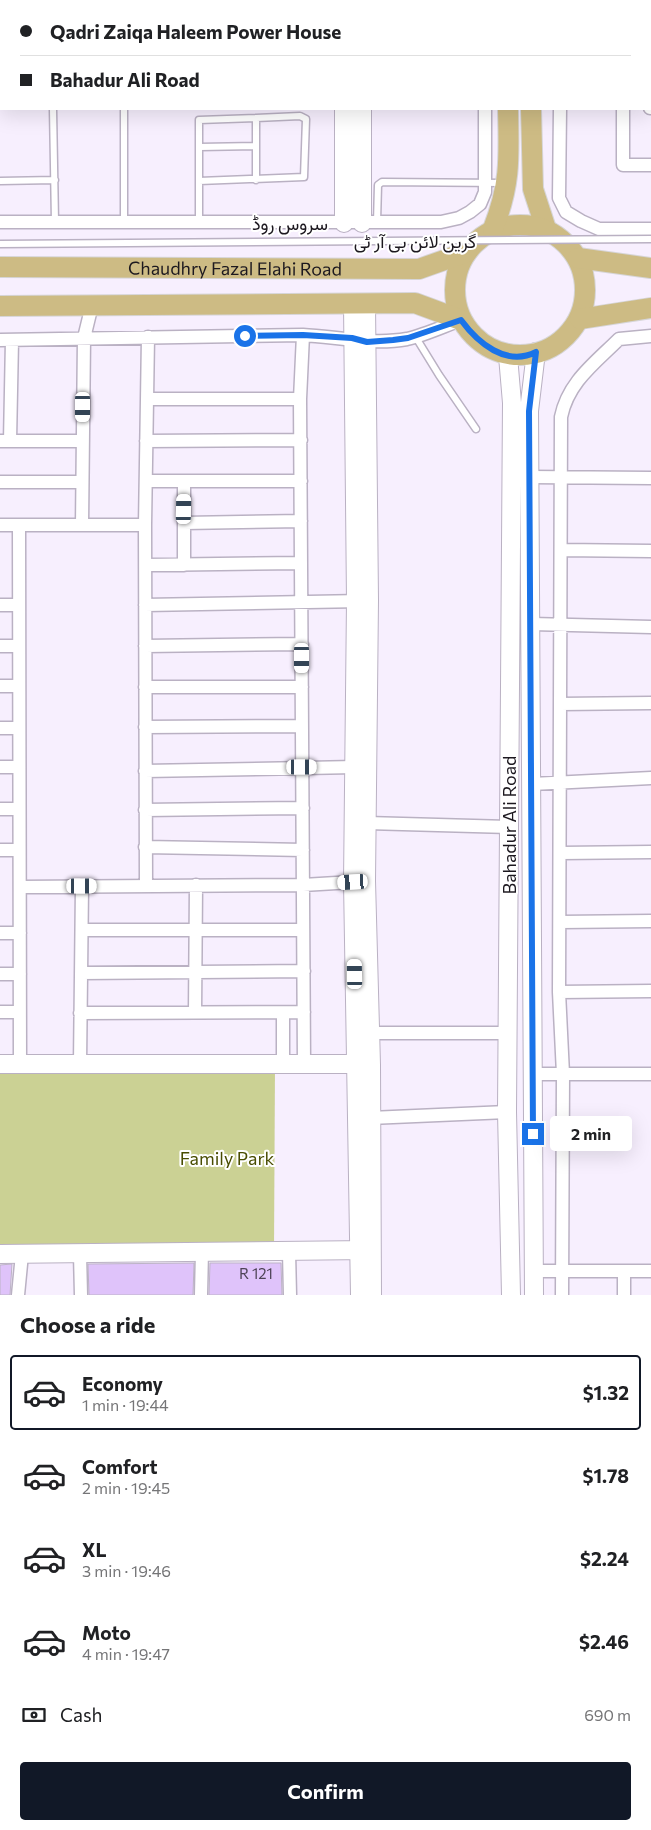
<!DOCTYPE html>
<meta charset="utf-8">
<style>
body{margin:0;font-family:Commissioner,Vazirmatn,sans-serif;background:#f2f2f2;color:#202124;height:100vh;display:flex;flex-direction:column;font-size:19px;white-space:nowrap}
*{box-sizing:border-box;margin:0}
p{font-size:16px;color:#757577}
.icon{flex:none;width:28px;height:28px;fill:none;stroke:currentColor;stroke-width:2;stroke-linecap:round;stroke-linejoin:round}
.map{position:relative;height:1295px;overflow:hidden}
.drawer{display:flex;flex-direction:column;background:#fff;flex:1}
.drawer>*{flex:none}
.banner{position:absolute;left:0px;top:0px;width:651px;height:110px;box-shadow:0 5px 20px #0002;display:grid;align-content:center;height:110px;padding:0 20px;background:#fff}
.end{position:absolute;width:22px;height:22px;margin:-11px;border:6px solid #1a73e8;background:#fff;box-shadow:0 0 0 2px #fff}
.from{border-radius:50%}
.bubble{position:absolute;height:35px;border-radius:5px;background:#fff;box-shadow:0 5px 20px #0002;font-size:16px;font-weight:700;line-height:35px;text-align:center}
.car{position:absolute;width:15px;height:30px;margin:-15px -8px;border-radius:6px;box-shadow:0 0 4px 1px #0007;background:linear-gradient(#fff 24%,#345 0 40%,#fff 0 76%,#345 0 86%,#fff 0)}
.banner b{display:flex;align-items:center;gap:18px;height:48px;font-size:19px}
.banner b+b{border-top:1px solid #e0e0e0}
.banner i{width:12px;height:12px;background:#202124}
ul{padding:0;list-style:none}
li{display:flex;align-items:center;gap:15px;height:75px;margin:0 10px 8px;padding:0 10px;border:2px solid transparent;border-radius:5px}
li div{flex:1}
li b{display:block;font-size:19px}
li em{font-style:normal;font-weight:700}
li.on{border-color:#111827}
li>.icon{width:45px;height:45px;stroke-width:1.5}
h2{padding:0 20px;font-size:22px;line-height:60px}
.pay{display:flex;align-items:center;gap:12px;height:55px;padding:0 20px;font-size:19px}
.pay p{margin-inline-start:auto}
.button{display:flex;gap:10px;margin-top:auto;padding:10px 20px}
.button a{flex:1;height:58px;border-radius:5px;background:#111827;color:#fff;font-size:20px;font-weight:700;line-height:58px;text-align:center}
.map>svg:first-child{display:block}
.green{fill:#cbd194}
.building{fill:#dfc3fa;stroke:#bdb4c6}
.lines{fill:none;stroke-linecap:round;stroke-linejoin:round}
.lane-casing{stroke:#bab1c3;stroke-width:9}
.street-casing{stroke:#bab1c3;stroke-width:15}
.secondary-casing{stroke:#bab1c3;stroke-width:20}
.primary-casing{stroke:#d6d5d7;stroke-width:22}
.lane{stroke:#fff;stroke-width:6}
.street{stroke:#fff;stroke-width:12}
.secondary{stroke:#fff;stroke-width:18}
.primary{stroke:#cdbb84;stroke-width:20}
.lane-bridge-casing{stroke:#bab1c3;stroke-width:9;stroke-linecap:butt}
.lane-bridge{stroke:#fff;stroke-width:6}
.route{stroke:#1a73e8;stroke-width:6}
.labels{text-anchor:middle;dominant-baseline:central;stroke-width:4;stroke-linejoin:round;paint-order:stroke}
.number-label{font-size:15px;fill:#4d4356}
.street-label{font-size:18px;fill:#1c181f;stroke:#fff}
.park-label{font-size:18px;fill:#484c00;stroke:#fff}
</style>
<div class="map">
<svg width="651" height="1295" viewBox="0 0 651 1295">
<rect width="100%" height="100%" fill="#f7effe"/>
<!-- green -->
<path class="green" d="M0,1064H275L274,1252L0,1254Z"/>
<!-- building -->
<path class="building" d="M194,1263L193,1295H89L88,1264Z
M210,1263H281L282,1295H209Z
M12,1264L10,1295H0V1265Z"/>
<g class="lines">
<!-- lane casing -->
<g class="lane-casing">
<path id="lane" d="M53,109L55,222
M256,146V180
M0,181L55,180
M199,181L304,177L306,119L300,116L256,118
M124,222V109
M199,222V120L256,118V146L200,147
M377,222L378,185L382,182L504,183
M415,336L439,375L476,429"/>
</g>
<!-- street casing -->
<g class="street-casing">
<path id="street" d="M558,0V1
M485,1V0
M650,108H651
M560,109L559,198L566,212L581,221L599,229H651
M623,109V165H651
M0,222H441L459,218L470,212L480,204L485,192V109
M303,335L300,399L304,1064
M0,340L303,335C337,337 373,345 407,339C425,335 444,326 461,320
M147,399H300
M0,441H83
M10,441L12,340
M146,441L301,440
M530,477L651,478
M146,481H301
M0,482H82
M184,523L301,521
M0,525H145
M19,525L20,1064
M82,525L84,338L92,305
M561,550L651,551
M145,565L301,563
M184,565V481
M0,605H19
M145,605L362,601
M532,624L651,627
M0,646H19
M145,646L302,644
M0,686H19
M145,687H302
M560,704L651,703
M145,727L302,726
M0,728H19
M0,767H19
M145,771L355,767
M532,784L651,778
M0,809H19
M145,810L303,808
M367,823L509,827
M145,847L303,850
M0,850H19
M561,853L651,852
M146,886L145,525L148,337
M20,887L303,885L353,882
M561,922L651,921
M82,930H303
M0,933H20
M81,973L304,971
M0,974H20
M559,992L651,991
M0,1012H20
M80,1013L304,1012
M195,1013L196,885
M369,1033H507
M80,1064L82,886
M283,1064V1013
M533,1074H651
M370,1118L507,1112
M289,1252L290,1295
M80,1254L81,1295
M534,1271H651
M18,1295L22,1254
M201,1295L202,1251
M562,1295L563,1074L559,992L561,417C568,382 595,363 619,339L651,336
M624,1295V1271"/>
</g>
<!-- secondary casing -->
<g class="secondary-casing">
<path id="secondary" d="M126,0V1
M344,1V0
M362,1V0
M650,31H651
M0,39H1
M650,48H651
M0,55H1
M344,223V109
M362,223V109
M353,304L356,601L353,882L360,1295
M366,304L369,600L366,881L371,1065L372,1295
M508,356L512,403L507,1112L511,1295
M0,1064H368
M0,1254L369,1250
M534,1295L529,411L536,352"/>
</g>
<!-- primary casing -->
<g class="primary-casing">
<g id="primary">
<path d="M508,0V1"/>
<path d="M531,0V1"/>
<path d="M531,109L533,189L547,232"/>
<circle cx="520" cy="290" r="65"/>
<path d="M493,229C511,183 509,157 508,109"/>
<path d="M578,258L651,268"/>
<path id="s1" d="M0,267L419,269L467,252"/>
<path d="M0,306L415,303L461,320"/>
<path d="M580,319L651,308"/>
</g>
</g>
<!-- lane -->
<use href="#lane" class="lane"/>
<!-- street -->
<use href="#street" class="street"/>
<!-- secondary -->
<use href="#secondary" class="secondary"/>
<!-- primary -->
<use href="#primary" class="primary"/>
<!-- lane-bridge casing -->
<g class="lane-bridge-casing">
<path id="lane-bridge" d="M0,244L651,239"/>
</g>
<!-- lane-bridge -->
<use href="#lane-bridge" class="lane-bridge"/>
</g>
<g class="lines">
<!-- route -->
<path class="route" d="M245,336L303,335L352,338L367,342L393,340L408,338L461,320C478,343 506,367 536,352L529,411L533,1134"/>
</g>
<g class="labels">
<!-- number labels -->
<g class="number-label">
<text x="256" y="1273">R 121</text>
</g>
<!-- street labels -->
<g class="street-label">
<text x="290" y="223">سروس روڈ</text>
<text x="415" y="241">گرین لائن بی آر ٹی</text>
<text stroke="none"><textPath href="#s1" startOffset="235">Chaudhry Fazal Elahi Road</textPath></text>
<text transform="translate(509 825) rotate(-90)">Bahadur Ali Road</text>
</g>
<!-- park labels -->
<g class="park-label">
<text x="227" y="1158">Family Park</text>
</g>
</g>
</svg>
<i class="end from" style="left:245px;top:336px"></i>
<i class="end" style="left:533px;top:1134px"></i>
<div class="bubble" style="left:550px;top:1116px;width:82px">2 min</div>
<i class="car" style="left:83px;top:407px;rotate:180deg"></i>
<i class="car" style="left:184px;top:509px;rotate:1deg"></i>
<i class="car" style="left:302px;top:658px;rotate:180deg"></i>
<i class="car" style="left:302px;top:767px;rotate:90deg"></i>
<i class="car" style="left:353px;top:882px;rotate:267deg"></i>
<i class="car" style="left:82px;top:886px;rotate:90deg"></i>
<i class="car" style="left:355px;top:974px;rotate:359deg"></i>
<div class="banner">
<b><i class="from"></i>Qadri Zaiqa Haleem Power House</b>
<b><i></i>Bahadur Ali Road</b>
</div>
</div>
<section class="drawer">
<h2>Choose a ride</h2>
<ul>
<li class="on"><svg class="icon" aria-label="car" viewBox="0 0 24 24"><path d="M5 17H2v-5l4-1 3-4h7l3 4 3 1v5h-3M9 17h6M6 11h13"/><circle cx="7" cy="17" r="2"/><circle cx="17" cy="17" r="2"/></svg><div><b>Economy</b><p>1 min · 19:44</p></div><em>$1.32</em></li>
<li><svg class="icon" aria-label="car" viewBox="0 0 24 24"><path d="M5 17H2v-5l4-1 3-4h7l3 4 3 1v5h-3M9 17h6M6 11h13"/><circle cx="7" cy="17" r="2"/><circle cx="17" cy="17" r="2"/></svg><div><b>Comfort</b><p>2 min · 19:45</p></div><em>$1.78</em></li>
<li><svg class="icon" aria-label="car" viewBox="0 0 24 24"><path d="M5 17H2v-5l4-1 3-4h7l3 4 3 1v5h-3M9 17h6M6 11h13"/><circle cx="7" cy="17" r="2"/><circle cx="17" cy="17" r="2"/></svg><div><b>XL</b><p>3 min · 19:46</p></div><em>$2.24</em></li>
<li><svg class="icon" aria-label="car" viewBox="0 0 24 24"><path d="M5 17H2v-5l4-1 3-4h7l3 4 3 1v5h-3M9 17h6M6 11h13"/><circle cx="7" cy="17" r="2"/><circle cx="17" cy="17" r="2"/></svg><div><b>Moto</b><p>4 min · 19:47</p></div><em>$2.46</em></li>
</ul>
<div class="pay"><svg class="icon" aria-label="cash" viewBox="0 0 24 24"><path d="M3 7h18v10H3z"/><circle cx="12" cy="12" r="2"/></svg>Cash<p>690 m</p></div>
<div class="button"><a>Confirm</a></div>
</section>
